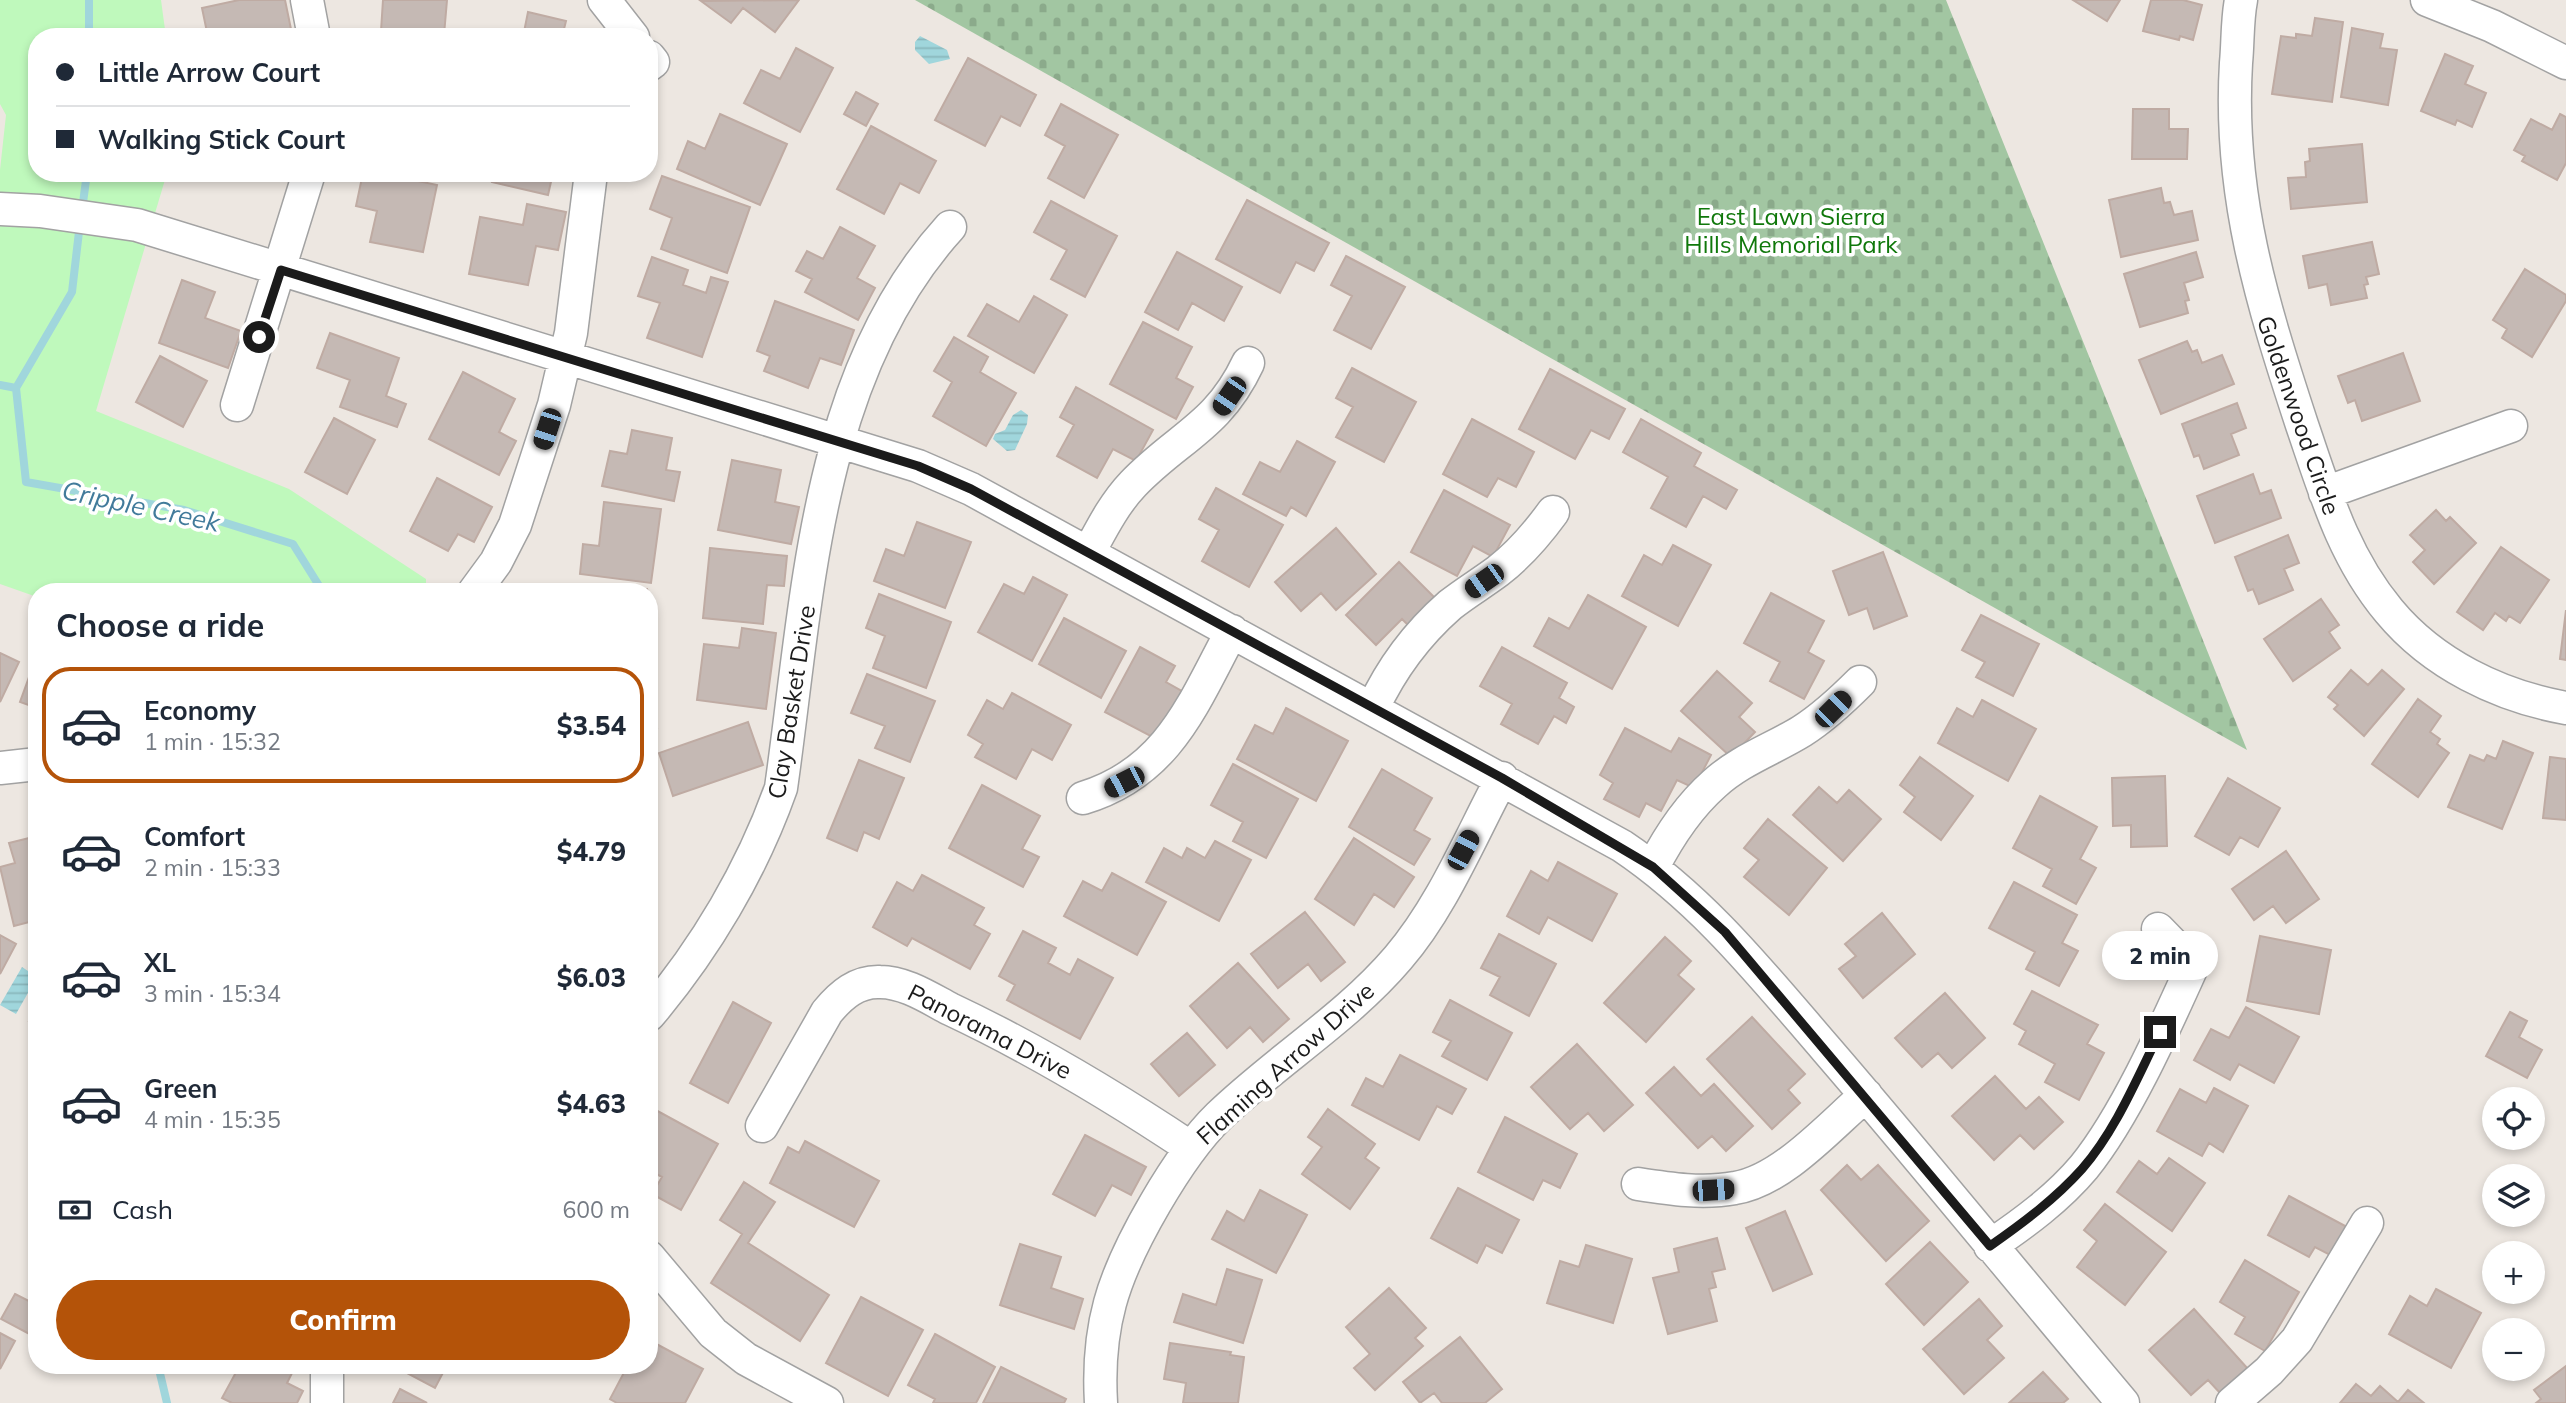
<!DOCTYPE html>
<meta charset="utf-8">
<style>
body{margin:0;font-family:Mulish,sans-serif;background:#f6f6f7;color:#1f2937;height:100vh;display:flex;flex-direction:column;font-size:26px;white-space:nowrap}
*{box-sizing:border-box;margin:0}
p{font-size:23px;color:#747a83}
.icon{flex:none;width:38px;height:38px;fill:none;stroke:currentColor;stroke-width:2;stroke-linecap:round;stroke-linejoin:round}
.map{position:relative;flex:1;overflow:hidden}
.sheet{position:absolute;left:28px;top:583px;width:630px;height:791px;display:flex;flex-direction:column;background:#fff;border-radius:28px;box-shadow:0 4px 10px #0003}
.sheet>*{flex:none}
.guide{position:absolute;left:28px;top:28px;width:630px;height:154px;border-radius:28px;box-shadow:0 4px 10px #0003;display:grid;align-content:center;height:154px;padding:0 28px;background:#fff}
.tools{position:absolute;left:2482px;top:1087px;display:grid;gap:14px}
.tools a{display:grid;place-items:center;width:63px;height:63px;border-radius:50%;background:#fff;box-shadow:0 4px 10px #0003;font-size:35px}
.end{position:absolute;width:32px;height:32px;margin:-16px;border:9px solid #1b1b1b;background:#fff;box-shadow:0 0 0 4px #fff}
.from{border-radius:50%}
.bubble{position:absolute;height:49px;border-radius:24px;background:#fff;box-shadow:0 4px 10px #0003;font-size:23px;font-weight:800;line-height:49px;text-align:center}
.car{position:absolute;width:21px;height:42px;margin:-21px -10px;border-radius:9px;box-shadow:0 0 5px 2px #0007;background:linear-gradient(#222 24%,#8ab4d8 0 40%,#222 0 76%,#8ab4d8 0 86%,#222 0)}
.guide b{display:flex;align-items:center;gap:24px;height:66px;font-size:26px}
.guide b+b{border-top:2px solid #e0e1e3}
.guide i{width:18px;height:18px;background:#1f2937}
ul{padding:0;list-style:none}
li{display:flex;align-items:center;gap:21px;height:116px;margin:0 14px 10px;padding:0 14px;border:4px solid transparent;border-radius:28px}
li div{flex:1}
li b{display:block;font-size:26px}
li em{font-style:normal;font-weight:800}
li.active{border-color:#b45309}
li>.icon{width:63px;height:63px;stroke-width:1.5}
h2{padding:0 28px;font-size:32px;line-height:84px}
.pay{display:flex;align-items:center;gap:18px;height:77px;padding:0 28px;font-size:26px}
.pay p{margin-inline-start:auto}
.cta{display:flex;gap:14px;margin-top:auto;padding:14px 28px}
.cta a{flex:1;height:80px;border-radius:42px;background:#b45309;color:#fff;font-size:28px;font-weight:800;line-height:80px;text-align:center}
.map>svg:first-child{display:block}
.cemetery{fill:url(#cemetery-stones)}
.park{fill:#bff9bc}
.water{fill:url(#water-rules)}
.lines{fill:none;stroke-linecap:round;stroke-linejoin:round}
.stream{stroke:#a0d6dc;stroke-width:8}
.building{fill:#c5b9b4;stroke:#bfaba3;stroke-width:2}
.street-casing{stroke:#a2a2a2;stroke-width:35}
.street{stroke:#fff;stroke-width:32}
.route{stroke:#1b1b1b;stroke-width:9}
.labels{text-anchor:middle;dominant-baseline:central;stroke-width:7;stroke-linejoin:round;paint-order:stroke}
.park-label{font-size:24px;fill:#10780b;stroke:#fff}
.street-label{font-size:24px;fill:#1b1b1b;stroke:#fff}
.water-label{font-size:26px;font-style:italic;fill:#427b9b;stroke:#fff}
</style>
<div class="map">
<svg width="2566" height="1403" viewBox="0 0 2566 1403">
<defs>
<pattern id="cemetery-stones" width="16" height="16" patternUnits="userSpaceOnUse" patternTransform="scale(1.75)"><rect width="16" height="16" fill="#a2c6a2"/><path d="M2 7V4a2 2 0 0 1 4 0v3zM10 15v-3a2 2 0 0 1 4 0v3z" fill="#8baa8b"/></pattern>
<pattern id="water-rules" width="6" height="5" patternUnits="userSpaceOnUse" patternTransform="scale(1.75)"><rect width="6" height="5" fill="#a0d6dc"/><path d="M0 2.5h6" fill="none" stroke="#89b7bc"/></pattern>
</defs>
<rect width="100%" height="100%" fill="#ede7e1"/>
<!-- cemetery -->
<path class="cemetery" d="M915,0H1946L2247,750Z"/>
<!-- park -->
<path class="park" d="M0,0H161L166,37H37V173H167L96,411L289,489L426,579V591L37,592V597L0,584V170L6,115L0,104Z"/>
<!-- water -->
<path class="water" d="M920,36L947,50L950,59L929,64L915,50V42Z
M1021,410L1028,415L1027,424L1015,450L1007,451L993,439L995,434L1005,430L1013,415Z
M22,967L37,977L16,1014L0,1005Z"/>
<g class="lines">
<!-- stream -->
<path class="stream" d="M89,0V37
M82,210L87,173
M0,385L16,388L72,292L80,223
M16,388L26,482L184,510L293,544L323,592
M158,1365L167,1403"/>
</g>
<!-- building -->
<path class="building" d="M239,0H285L292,34L276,37H208L202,8Z
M383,0H447L444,35L381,31Z
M799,0L775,32L743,8L731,23L701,1Z
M2073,0H2120L2107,21Z
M2151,0H2183L2202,5L2193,40L2180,36L2179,40L2143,31Z
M528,12L566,21L562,37H514L515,30L524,32Z
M2315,18L2343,22L2332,102L2272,94L2281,36L2296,38V34L2312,36Z
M2352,28L2383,34L2380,48L2397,50L2388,105L2341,97Z
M796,48L833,68L800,132L744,103L761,70L780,79Z
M2445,54L2473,66L2465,84L2486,93L2472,127L2457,120L2455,125L2421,111Z
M968,58L1036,95L1020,126L1001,116L985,146L935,120Z
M856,92L878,104L866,126L844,114Z
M1061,104L1118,135L1084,198L1048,178L1065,146L1045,135Z
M2133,109H2169V129H2188L2187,159H2132Z
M720,114L787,144L760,205L677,169L688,141L705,149Z
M2560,114L2566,117V163L2557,180L2522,161L2525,156L2514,150L2531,119L2552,130Z
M871,126L936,161L919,193L900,183L884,214L837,189Z
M2362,144L2367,202L2291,209L2288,178L2306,177L2305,162L2310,161L2309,149Z
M363,173H380L437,185L423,252L370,242L377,211L356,206Z
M495,173H553L548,195L492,182Z
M662,176L750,207L727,273L661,249L672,218L650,209Z
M2161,188L2164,203L2170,202L2174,215L2192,211L2198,240L2121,257L2109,200Z
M1247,200L1329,243L1314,271L1296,262L1280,293L1216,259Z
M1051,201L1117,236L1085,297L1051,279L1067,250L1034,232Z
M527,204L566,212L558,250L536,246L528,285L469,274L480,217L523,225Z
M840,227L875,246L857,278L875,288L858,320L805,292L812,279L796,271L807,251L823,259Z
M2372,242L2379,274L2366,277L2368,284L2364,285L2367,298L2331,305L2327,284L2309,288L2303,256Z
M1177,252L1242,287L1224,321L1192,303L1178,330L1145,312Z
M2196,252L2203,277L2184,283L2189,300L2185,301L2188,313L2140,327L2124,274Z
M1346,256L1405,287L1371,349L1334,330L1352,296L1331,285Z
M652,257L688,270L683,285L706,293L711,277L728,282L702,357L647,338L660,303L638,296Z
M2525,269L2566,295V301L2532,357L2502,338L2507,329L2493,320Z
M182,280L215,292L205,318L241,331L228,368L159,343Z
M1034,296L1067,315L1034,373L968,336L987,304L1019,322Z
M775,301L854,330L841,365L820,358L808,388L764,371L770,356L757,351Z
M1143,322L1192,347L1176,378L1193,387L1176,419L1110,384Z
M330,333L399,358L386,396L406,404L397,427L340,407L350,380L317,368Z
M954,337L988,357L980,372L1016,393L986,446L933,416L952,382L934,371Z
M2187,341L2192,352L2197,350L2202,363L2222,355L2234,384L2161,414L2139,360Z
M2403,353L2420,401L2362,421L2355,400L2348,403L2338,376Z
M160,356L207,381L183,427L136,402Z
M1352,368L1416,402L1384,462L1336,437L1353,407L1336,398Z
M1550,369L1625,409L1609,439L1591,430L1575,459L1519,429Z
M463,372L515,399L499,432L516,441L499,475L429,439Z
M1076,387L1153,430L1136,461L1113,449L1097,478L1057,456L1074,425L1060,417Z
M2237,403L2246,428L2231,434L2239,455L2204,469L2199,455L2194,457L2182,424Z
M334,418L375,440L347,494L305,472Z
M1472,419L1534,452L1516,487L1498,478L1487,497L1443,474Z
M1641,419L1701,453L1694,466L1737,490L1726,509L1703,496L1686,527L1651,508L1668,477L1623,452Z
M632,430L672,438L666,470L680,472L674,501L602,486L610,451L627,454Z
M1297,441L1335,462L1306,516L1291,507L1286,516L1243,494L1260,462L1280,472Z
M732,460L781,470L775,502L799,507L791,544L718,530Z
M2253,474L2260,494L2271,490L2281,518L2215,543L2197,496Z
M437,478L492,507L474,542L458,534L448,551L410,531Z
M1216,488L1283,525L1249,587L1202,561L1219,530L1199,519Z
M1444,490L1510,525L1493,557L1473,546L1457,576L1411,552Z
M604,502L661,509L651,583L580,574L583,544L599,546Z
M2436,510L2446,521L2450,517L2476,543L2434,584L2413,562L2425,550L2410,535Z
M917,522L971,542L945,608L874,581L886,549L904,556Z
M1336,528L1376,574L1336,610L1321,593L1301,611L1275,582Z
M2288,535L2299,563L2284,569L2293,590L2259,604L2253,589L2248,591L2235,557Z
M1673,545L1711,565L1678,626L1622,596L1644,555L1662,565Z
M2501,547L2549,580L2520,623L2509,616L2506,621L2495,613L2483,630L2457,612Z
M710,548L787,556L784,586L767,585L763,624L703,618Z
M1883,552L1907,616L1874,629L1867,608L1849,615L1833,571Z
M1399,562L1442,605L1415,632L1402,619L1376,645L1346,615Z
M1033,577L1067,595L1032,661L978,632L1004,584L1024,594Z
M647,589L648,592L574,591Z
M1771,593L1824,621L1808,652L1824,661L1804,699L1770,681L1780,662L1744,643Z
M879,594L951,622L926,688L873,668L885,636L866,628Z
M1588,595L1646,627L1612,689L1534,646L1549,618L1569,629Z
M2321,599L2339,625L2329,632L2340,648L2293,681L2264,639Z
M2566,610V660L2560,659Z
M1981,615L2039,644L2013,696L1976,677L1985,662L1962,650Z
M1064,618L1126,651L1101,698L1039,664Z
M742,628L776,633L766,709L697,700L704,644L739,648Z
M1140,647L1175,666L1166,682L1187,694L1162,742L1105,712Z
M1502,647L1567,683L1559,698L1574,707L1566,723L1554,716L1538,744L1501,724L1512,704L1480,686Z
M0,653L19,662L0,702Z
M37,655V708L20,702Z
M2351,670L2368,685L2382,670L2404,689L2364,736L2334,709L2338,705L2328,697Z
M1717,671L1752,703L1739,717L1755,732L1731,757L1681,711Z
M867,674L935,701L910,762L875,748L885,726L851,713Z
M649,690L657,728L649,730Z
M1012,693L1071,725L1052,760L1032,749L1016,779L975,757L983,744L968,735L987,700L1003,709Z
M2418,699L2441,716L2430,732L2440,739L2437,744L2449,753L2418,797L2372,764Z
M1982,700L2036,729L2008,781L1938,743L1957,708L1973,717Z
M1286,708L1348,741L1316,801L1237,759L1255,725L1273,734Z
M748,722L763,765L673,796L659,753Z
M1625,728L1671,752L1679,738L1711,755L1694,788L1677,780L1661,811L1646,803L1639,817L1604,799L1613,783L1600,775Z
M2503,741L2533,753L2502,829L2448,807L2470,755L2484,761L2487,755L2496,759Z
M1920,757L1973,796L1941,840L1904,812L1915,797L1900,785Z
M2550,757L2566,759V820L2543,818Z
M859,760L904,778L879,839L864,832L857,851L827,838Z
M1233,764L1298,799L1266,858L1233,841L1243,822L1211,805Z
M1382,769L1432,798L1414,830L1430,839L1414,865L1349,827Z
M2165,776L2167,846L2131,847V825L2113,826L2112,778Z
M2228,778L2280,808L2258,847L2240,837L2229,855L2195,836Z
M982,785L1040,816L1022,849L1039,857L1023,887L949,848Z
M1819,787L1837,803L1849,790L1881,819L1843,861L1793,815Z
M2040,796L2097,827L2080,859L2096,868L2076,904L2043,886L2052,869L2013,848Z
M1768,819L1827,868L1789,915L1744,877L1759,860L1744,848Z
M37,836V920L14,926L0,867L15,863L9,843Z
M1354,838L1414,877L1394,907L1374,894L1354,925L1315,899Z
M1215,841L1251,860L1219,921L1146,882L1164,848L1182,858L1187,848L1205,858Z
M2286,851L2319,899L2286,923L2273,906L2254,920L2232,889Z
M1558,862L1617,894L1592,941L1548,917L1539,934L1507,916L1531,871L1548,881Z
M1112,873L1166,902L1137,955L1064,916L1083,881L1102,891Z
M922,875L984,908L974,925L990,934L970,969L912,938L907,946L873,927L897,882L913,891Z
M2014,882L2077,915L2062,943L2078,951L2059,986L2026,969L2035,952L1989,928Z
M1305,912L1345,962L1321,981L1308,964L1278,988L1251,954Z
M1882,913L1915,954L1863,998L1839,969L1856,956L1845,944Z
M1023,931L1056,948L1048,963L1070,975L1078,959L1113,978L1080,1039L1007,1000L1015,985L999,976Z
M1499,934L1556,964L1529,1016L1490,995L1500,977L1481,968Z
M0,935L16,944L0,974Z
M2260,936L2331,950L2319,1014L2247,1001Z
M1665,937L1691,961L1678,975L1694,989L1646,1042L1604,1003Z
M1238,963L1289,1019L1263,1042L1250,1027L1227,1048L1190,1006Z
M2032,991L2098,1025L2087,1044L2104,1053L2079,1100L2045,1082L2055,1064L2019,1044L2026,1031L2014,1024Z
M1945,993L1985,1038L1952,1068L1938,1053L1922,1067L1895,1038Z
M1450,1000L1512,1033L1487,1080L1442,1056L1451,1041L1433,1032Z
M733,1002L771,1023L728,1103L690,1083Z
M37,1007V1025L29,1021Z
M2246,1007L2299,1037L2274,1083L2239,1064L2230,1080L2194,1060L2211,1029L2229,1038Z
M2510,1012L2527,1021L2519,1037L2542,1050L2527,1078L2486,1056Z
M1752,1017L1805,1074L1788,1090L1800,1103L1772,1129L1707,1059Z
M1187,1033L1215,1065L1179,1096L1151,1064Z
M1577,1044L1633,1105L1604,1131L1588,1113L1570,1129L1531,1087Z
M1400,1055L1466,1089L1452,1114L1437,1106L1419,1140L1352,1105L1366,1078L1383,1087Z
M1674,1067L1701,1096L1714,1084L1753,1126L1726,1151L1712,1136L1698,1148L1646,1093Z
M1995,1076L2026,1109L2039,1097L2063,1122L2034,1149L2020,1135L1994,1160L1952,1116Z
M2214,1088L2248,1106L2223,1152L2209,1143L2202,1156L2157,1131L2180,1089L2206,1103Z
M652,1108L718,1144L681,1210L652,1194L662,1177L649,1170V1113Z
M1328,1109L1375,1144L1365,1158L1379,1168L1350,1209L1302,1174L1322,1147L1308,1137Z
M1505,1117L1577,1154L1560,1188L1543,1180L1533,1200L1478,1172Z
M1085,1135L1146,1167L1131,1195L1112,1185L1095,1216L1053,1194Z
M805,1141L879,1181L854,1227L770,1183L788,1147L799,1153Z
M2169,1158L2205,1183L2172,1231L2117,1192L2139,1161L2157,1174Z
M1847,1165L1861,1180L1878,1165L1929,1221L1886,1261L1821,1190Z
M744,1182L775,1202L748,1243L829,1295L800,1341L711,1283L742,1234L720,1220Z
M1458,1188L1519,1220L1502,1253L1486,1245L1477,1263L1431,1238Z
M1260,1190L1307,1215L1276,1273L1212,1239L1227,1211L1244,1221Z
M2289,1196L2347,1227L2332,1256L2315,1247L2309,1257L2268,1235Z
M2105,1204L2166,1252L2125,1305L2077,1267L2097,1241L2084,1230Z
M1785,1211L1812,1274L1773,1291L1746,1228Z
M1717,1238L1725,1269L1712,1272L1716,1287L1709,1289L1717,1321L1668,1334L1653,1278L1679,1272L1674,1249Z
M1930,1242L1968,1282L1924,1325L1886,1284Z
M1020,1244L1061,1257L1051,1288L1083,1299L1074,1329L1000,1305Z
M1586,1245L1632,1259L1613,1323L1547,1303L1560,1261L1579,1267Z
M2245,1260L2299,1292L2265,1351L2235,1334L2245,1317L2220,1302Z
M1227,1269L1262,1280L1243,1343L1174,1322L1183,1294L1216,1305Z
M1389,1288L1426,1328L1415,1338L1423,1346L1375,1390L1354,1368L1370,1354L1346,1327Z
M2436,1289L2481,1313L2451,1368L2389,1334L2410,1296L2427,1306Z
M15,1294L37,1305V1338L1,1319Z
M861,1297L923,1330L888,1396L826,1363Z
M1979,1299L2002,1326L1987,1340L2004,1358L1964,1394L1923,1349Z
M2194,1309L2248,1369L2221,1394L2208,1380L2191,1395L2149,1350Z
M0,1333L15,1341L0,1369Z
M935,1334L995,1367L976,1403H933L935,1399L908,1385Z
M1460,1337L1502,1389L1485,1403H1442L1434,1393L1420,1403L1403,1382Z
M649,1340L703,1369L685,1403H617L610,1399L628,1365H649Z
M1170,1343L1231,1352L1230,1355L1244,1357L1238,1403H1183L1186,1383L1164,1379Z
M240,1365H296L287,1383L303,1391L297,1403H232L222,1398Z
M392,1365H447L435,1388Z
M2566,1366V1403H2536L2541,1399L2534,1390Z
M1001,1367L1066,1399L1064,1403H983Z
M2043,1372L2068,1399L2063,1403H2009Z
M2356,1384L2371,1396L2380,1386L2398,1402L2408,1390L2424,1403H2340Z
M400,1389L427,1403H393Z"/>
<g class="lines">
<!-- street casing -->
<g class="street-casing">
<path id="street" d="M307,0L314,37
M604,0L633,37
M2241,0C2237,20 2238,43 2236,63C2228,194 2262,303 2302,425C2325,492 2343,556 2389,611C2433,664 2499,696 2566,708
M2427,0L2492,26L2566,63
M649,57L653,62L649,65
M0,209L40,211L137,225L918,466L971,489L1622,846C1704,901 1763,976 1827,1050C1927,1166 2024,1286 2123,1403
M237,405L309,173
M2325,493L2511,426
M1089,552C1102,528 1114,504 1133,484C1178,437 1218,427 1248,363
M474,592L496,562L515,525L554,405L571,333L591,173
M1373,708C1391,669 1417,634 1450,605C1465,593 1482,583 1498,571C1520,554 1537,534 1553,512
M0,768L37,764
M1083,798C1169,772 1193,703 1232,631
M1653,867C1669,836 1688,807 1714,784C1740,760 1773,749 1802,731C1824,717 1842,700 1860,682
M649,1015C705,949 752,870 781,788C808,599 815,375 950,227
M762,1126L827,1012C841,995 857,981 880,982C905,982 929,998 950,1009C1035,1049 1113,1096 1191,1148
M1638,1184C1670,1189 1703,1194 1735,1188C1782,1181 1831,1125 1866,1095
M1990,1246C2024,1223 2058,1198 2084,1167C2126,1115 2165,1027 2193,965L2158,929
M649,1257L713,1333L746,1359L827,1403
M327,1403V1365
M1101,1403C1099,1369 1101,1336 1110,1303C1125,1248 1179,1155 1219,1116C1276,1061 1347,1018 1398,958C1442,907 1470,838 1502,778
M2232,1403L2269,1371L2297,1340L2367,1223"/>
</g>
<!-- street -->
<use href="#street" class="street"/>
</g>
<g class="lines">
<!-- route -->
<path class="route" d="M259,337L281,270L918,466L971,489L1502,778L1653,867L1725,932L1990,1246C2023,1223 2055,1199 2082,1169C2116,1130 2137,1078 2160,1032"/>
</g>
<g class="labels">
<!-- park labels -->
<g class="park-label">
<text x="1791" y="216">East Lawn Sierra<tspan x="1791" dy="28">Hills Memorial Park</tspan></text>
</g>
<!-- street labels -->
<g class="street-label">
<text transform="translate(2299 415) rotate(71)">Goldenwood Circle</text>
<text transform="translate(791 702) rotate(-81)">Clay Basket Drive</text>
<text transform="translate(990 1031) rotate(27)">Panorama Drive</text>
<text transform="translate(1285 1063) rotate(-42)">Flaming Arrow Drive</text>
</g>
<!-- water labels -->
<g class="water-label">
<text transform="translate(141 506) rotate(12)">Cripple Creek</text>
</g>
</g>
</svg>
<div class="tools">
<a><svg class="icon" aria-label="locate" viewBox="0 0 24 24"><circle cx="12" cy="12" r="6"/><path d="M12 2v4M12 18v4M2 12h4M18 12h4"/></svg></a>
<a><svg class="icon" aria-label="layers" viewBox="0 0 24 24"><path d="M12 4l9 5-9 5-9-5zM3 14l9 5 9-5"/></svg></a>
<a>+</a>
<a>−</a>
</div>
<i class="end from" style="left:259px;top:337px"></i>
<i class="end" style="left:2160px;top:1032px"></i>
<div class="bubble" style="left:2102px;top:931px;width:116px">2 min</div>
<i class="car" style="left:1229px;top:396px;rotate:214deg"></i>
<i class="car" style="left:547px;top:429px;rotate:198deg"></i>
<i class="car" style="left:1484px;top:581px;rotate:235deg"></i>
<i class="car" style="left:1833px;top:709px;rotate:45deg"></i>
<i class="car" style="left:1124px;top:782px;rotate:243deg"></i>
<i class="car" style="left:1463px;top:850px;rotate:28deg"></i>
<i class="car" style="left:1713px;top:1190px;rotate:86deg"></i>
<div class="guide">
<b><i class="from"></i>Little Arrow Court</b>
<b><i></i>Walking Stick Court</b>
</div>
<section class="sheet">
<h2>Choose a ride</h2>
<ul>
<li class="active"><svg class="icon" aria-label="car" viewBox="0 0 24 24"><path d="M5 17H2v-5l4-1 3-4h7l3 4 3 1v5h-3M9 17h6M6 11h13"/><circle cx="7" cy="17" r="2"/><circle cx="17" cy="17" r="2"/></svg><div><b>Economy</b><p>1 min · 15:32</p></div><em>$3.54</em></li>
<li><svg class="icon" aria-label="car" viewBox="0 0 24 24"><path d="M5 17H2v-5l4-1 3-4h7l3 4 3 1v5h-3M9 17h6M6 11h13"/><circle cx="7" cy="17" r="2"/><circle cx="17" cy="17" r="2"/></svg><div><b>Comfort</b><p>2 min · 15:33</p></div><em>$4.79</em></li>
<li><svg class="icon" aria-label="car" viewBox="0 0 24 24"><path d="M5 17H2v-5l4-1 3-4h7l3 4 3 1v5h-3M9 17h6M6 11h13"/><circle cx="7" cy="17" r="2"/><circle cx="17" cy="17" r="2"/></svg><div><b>XL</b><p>3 min · 15:34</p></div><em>$6.03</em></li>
<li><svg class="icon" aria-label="car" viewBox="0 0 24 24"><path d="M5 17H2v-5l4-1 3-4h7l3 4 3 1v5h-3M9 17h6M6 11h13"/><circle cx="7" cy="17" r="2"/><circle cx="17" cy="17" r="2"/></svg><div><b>Green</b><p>4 min · 15:35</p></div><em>$4.63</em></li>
</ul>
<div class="pay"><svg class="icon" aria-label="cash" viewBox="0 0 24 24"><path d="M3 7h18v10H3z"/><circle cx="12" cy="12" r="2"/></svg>Cash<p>600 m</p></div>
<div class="cta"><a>Confirm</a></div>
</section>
</div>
